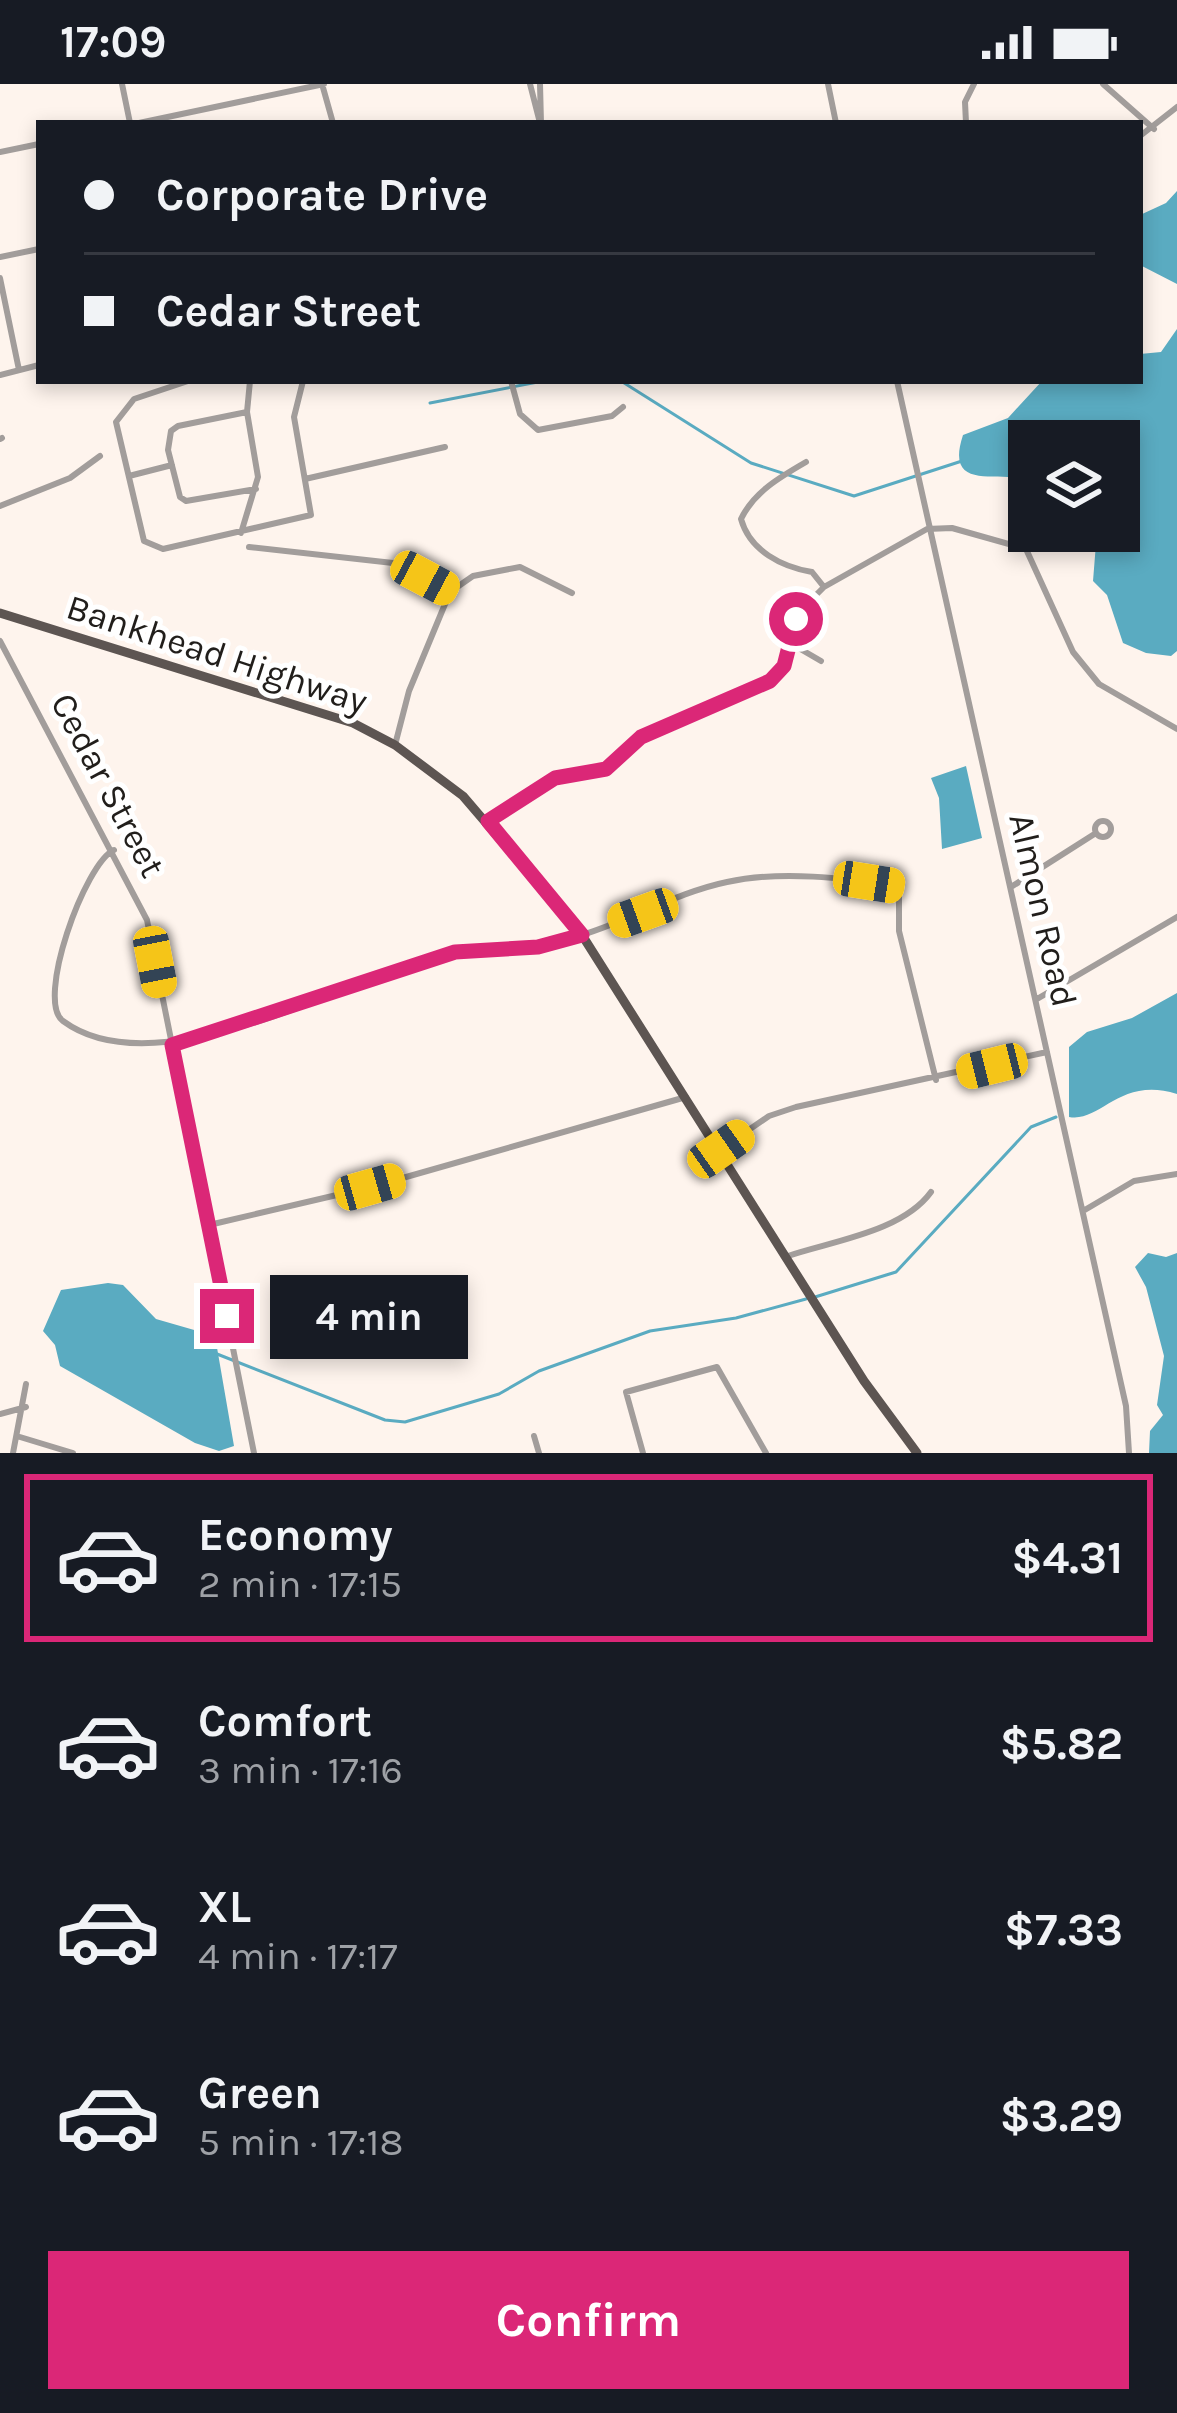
<!DOCTYPE html>
<meta charset="utf-8">
<style>
body{margin:0;font-family:Karla,sans-serif;background:#20242c;color:#f1f3f6;height:100vh;display:flex;flex-direction:column;font-size:45px;white-space:nowrap}
*{box-sizing:border-box;margin:0}
p{font-size:39px;color:#9ea1a6}
.icon{flex:none;width:66px;height:66px;fill:none;stroke:currentColor;stroke-width:2;stroke-linecap:round;stroke-linejoin:round}
.map{position:relative;height:1369px;overflow:hidden}
.sheet{display:flex;flex-direction:column;background:#171b24;flex:1}
.sheet>*{flex:none}
.top-card{position:absolute;left:36px;top:36px;width:1107px;height:264px;border-radius:0px;box-shadow:0 6px 18px #0003;display:grid;align-content:center;height:264px;padding:0 48px;background:#171b24}
.fabs{position:absolute;left:1008px;top:336px;display:grid;gap:24px}
.fabs a{display:grid;place-items:center;width:132px;height:132px;border-radius:0px;background:#171b24;box-shadow:0 6px 18px #0003;font-size:60px}
.end{position:absolute;width:54px;height:54px;margin:-27px;border:15px solid #db2777;background:#fff;box-shadow:0 0 0 6px #fff}
.from{border-radius:50%}
.bubble{position:absolute;height:84px;border-radius:0px;background:#171b24;box-shadow:0 6px 18px #0003;font-size:39px;font-weight:700;line-height:84px;text-align:center}
.car{position:absolute;width:36px;height:72px;margin:-36px -18px;border-radius:15px;box-shadow:0 0 9px 3px #0007;background:linear-gradient(#f5c518 24%,#345 0 40%,#f5c518 0 76%,#345 0 86%,#f5c518 0)}
.top-card b{display:flex;align-items:center;gap:42px;height:114px;font-size:45px}
.top-card b+b{border-top:3px solid #363941}
.top-card i{width:30px;height:30px;background:#f1f3f6}
ul{padding:21px 0 0;list-style:none}
li{display:flex;align-items:center;gap:36px;height:168px;margin:0 24px 18px;padding:0 24px;border:6px solid transparent;border-radius:0px}
li div{flex:1}
li b{display:block;font-size:45px}
li em{font-style:normal;font-weight:700}
li.on{border-color:#db2777}
li>.icon{width:108px;height:108px;stroke-width:1.5}
.cta{display:flex;gap:24px;margin-top:auto;padding:24px 48px}
.cta a{flex:1;height:138px;border-radius:0px;background:#db2777;color:#fff;font-size:48px;font-weight:700;line-height:138px;text-align:center}
.status{display:flex;justify-content:space-between;align-items:center;height:84px;padding:0 60px;background:#171b24;direction:ltr}
.status svg{height:33px;fill:currentColor}
.map>svg:first-child{display:block}
.water{fill:#5aabc1}
.lines{fill:none;stroke-linecap:round;stroke-linejoin:round}
.stream{stroke:#5aabc1;stroke-width:3}
.minor{stroke:#a29d9b;stroke-width:6}
.major{stroke:#5d5552;stroke-width:9}
.route{stroke:#db2777;stroke-width:15}
.labels{text-anchor:middle;dominant-baseline:central;stroke-width:10;stroke-linejoin:round;paint-order:stroke}
.street-label{font-size:36px;fill:#211e1b;stroke:#fff}
</style>
<div class="status"><b>17:09</b><svg viewBox="0 0 49 12"><path d="M0 12V9h3v3zM5 12V6h3v6zM10 12V3h3v9zM15 12V0h3v12zM26 1h20v11H26zM47 4h2v5h-2z"/></svg></div>
<div class="map">
<svg width="1177" height="1369" viewBox="0 0 1177 1369">
<rect width="100%" height="100%" fill="#fef4ed"/>
<!-- water -->
<path class="water" d="M1177,107V200L1140,181V131L1166,119Z
M1177,245V567L1171,572L1146,569L1123,559L1107,511L1093,497L1097,447H1119V357H1029V396C998,386 944,409 963,351L1008,334L1042,297H1140V270L1161,268Z
M966,682L982,754L942,765L939,714L931,694Z
M1177,909V1010C1119,992 1101,1039 1069,1033V963L1087,948L1132,934Z
M1148,1169L1166,1173L1177,1169V1369H1149L1150,1347L1163,1331L1157,1321L1164,1272L1146,1203L1135,1183Z
M108,1199L123,1201L156,1235L215,1252L234,1362L219,1367L195,1359L60,1282L55,1261L43,1247L61,1206Z"/>
<g class="lines">
<!-- stream -->
<path class="stream" d="M621,297L751,379L854,412L962,377
M430,319L543,297
M815,1213L896,1188L1031,1043L1056,1033
M217,1270L385,1336L405,1338L499,1310L539,1287L650,1247L736,1234L806,1215"/>
<!-- minor -->
<path class="minor" d="M122,0L130,39
M322,0L333,39
M530,0L540,39
M540,0L541,39
M828,0L836,39
M1103,0L1154,45
M139,39L324,0
M966,39L965,18L974,0
M1140,52L1177,23
M0,68L39,60
M0,173L39,165
M0,194L19,286
M0,291L39,281
M188,297L134,315L116,338L144,457L163,465L311,431L294,333L303,297
M511,297L520,330L538,346L612,332L623,323
M897,297L1126,1322L1129,1369
M247,328L178,342L171,347L168,366L180,413L186,417L256,405
M0,355L2,354
M806,378C780,393 754,408 741,435C750,467 782,483 812,488L824,503
M129,392L172,381
M305,395L445,363
M0,422L70,394L100,372
M241,449L258,393L247,328L250,297
M249,463L393,479L450,508
M0,557L147,836L254,1369
M790,559L821,577
M395,661L409,607L450,508L473,492L520,483L572,509
M1095 745a8 8 0 1 1 16 0a8 8 0 1 1-16 0Z
M488,737L555,694L606,684L641,653L769,597L786,576L800,527L824,503L927,445L952,444L1026,465L1073,568L1099,600L1177,645
M114,766C85,779 35,917 63,937C151,1002 327,907 420,879C470,863 522,867 572,854C624,840 674,809 727,798C782,786 844,794 899,803V847L936,996
M1011,803L1096,749
M1037,915L1177,833
M721,1065L769,1032L796,1023L1047,968
M1083,1127L1134,1097L1177,1090
M209,1141L371,1103L686,1013
M788,1172C832,1157 902,1148 931,1108
M0,1330L26,1323
M534,1352L539,1369
M20,1353L73,1369
M13,1369L26,1300
M643,1369L626,1308L717,1283L766,1369"/>
<!-- major -->
<path class="major" d="M0,529L353,639L395,661L463,712L582,851L864,1297L917,1369"/>
</g>
<g class="lines">
<!-- route -->
<path class="route" d="M227,1232L172,961L455,868L538,863L582,851L488,737L555,694L606,685L641,653L770,597L784,582L796,535"/>
</g>
<g class="labels">
<!-- street labels -->
<g class="street-label">
<text transform="translate(217 570) rotate(18)">Bankhead Highway</text>
<text transform="translate(108 701) rotate(62)">Cedar Street</text>
<text transform="translate(1043 826) rotate(77)">Almon Road</text>
</g>
</g>
</svg>
<div class="fabs">
<a><svg class="icon" aria-label="layers" viewBox="0 0 24 24"><path d="M12 4l9 5-9 5-9-5zM3 14l9 5 9-5"/></svg></a>
</div>
<i class="end from" style="left:796px;top:535px"></i>
<i class="end" style="left:227px;top:1232px"></i>
<div class="bubble" style="left:270px;top:1191px;width:198px">4 min</div>
<i class="car" style="left:425px;top:494px;rotate:118deg"></i>
<i class="car" style="left:869px;top:798px;rotate:99deg"></i>
<i class="car" style="left:643px;top:829px;rotate:250deg"></i>
<i class="car" style="left:155px;top:878px;rotate:169deg"></i>
<i class="car" style="left:992px;top:982px;rotate:256deg"></i>
<i class="car" style="left:721px;top:1065px;rotate:55deg"></i>
<i class="car" style="left:370px;top:1103px;rotate:74deg"></i>
<div class="top-card">
<b><i class="from"></i>Corporate Drive</b>
<b><i></i>Cedar Street</b>
</div>
</div>
<section class="sheet">
<ul>
<li class="on"><svg class="icon" aria-label="car" viewBox="0 0 24 24"><path d="M5 17H2v-5l4-1 3-4h7l3 4 3 1v5h-3M9 17h6M6 11h13"/><circle cx="7" cy="17" r="2"/><circle cx="17" cy="17" r="2"/></svg><div><b>Economy</b><p>2 min · 17:15</p></div><em>$4.31</em></li>
<li><svg class="icon" aria-label="car" viewBox="0 0 24 24"><path d="M5 17H2v-5l4-1 3-4h7l3 4 3 1v5h-3M9 17h6M6 11h13"/><circle cx="7" cy="17" r="2"/><circle cx="17" cy="17" r="2"/></svg><div><b>Comfort</b><p>3 min · 17:16</p></div><em>$5.82</em></li>
<li><svg class="icon" aria-label="car" viewBox="0 0 24 24"><path d="M5 17H2v-5l4-1 3-4h7l3 4 3 1v5h-3M9 17h6M6 11h13"/><circle cx="7" cy="17" r="2"/><circle cx="17" cy="17" r="2"/></svg><div><b>XL</b><p>4 min · 17:17</p></div><em>$7.33</em></li>
<li><svg class="icon" aria-label="car" viewBox="0 0 24 24"><path d="M5 17H2v-5l4-1 3-4h7l3 4 3 1v5h-3M9 17h6M6 11h13"/><circle cx="7" cy="17" r="2"/><circle cx="17" cy="17" r="2"/></svg><div><b>Green</b><p>5 min · 17:18</p></div><em>$3.29</em></li>
</ul>
<div class="cta"><a>Confirm</a></div>
</section>
